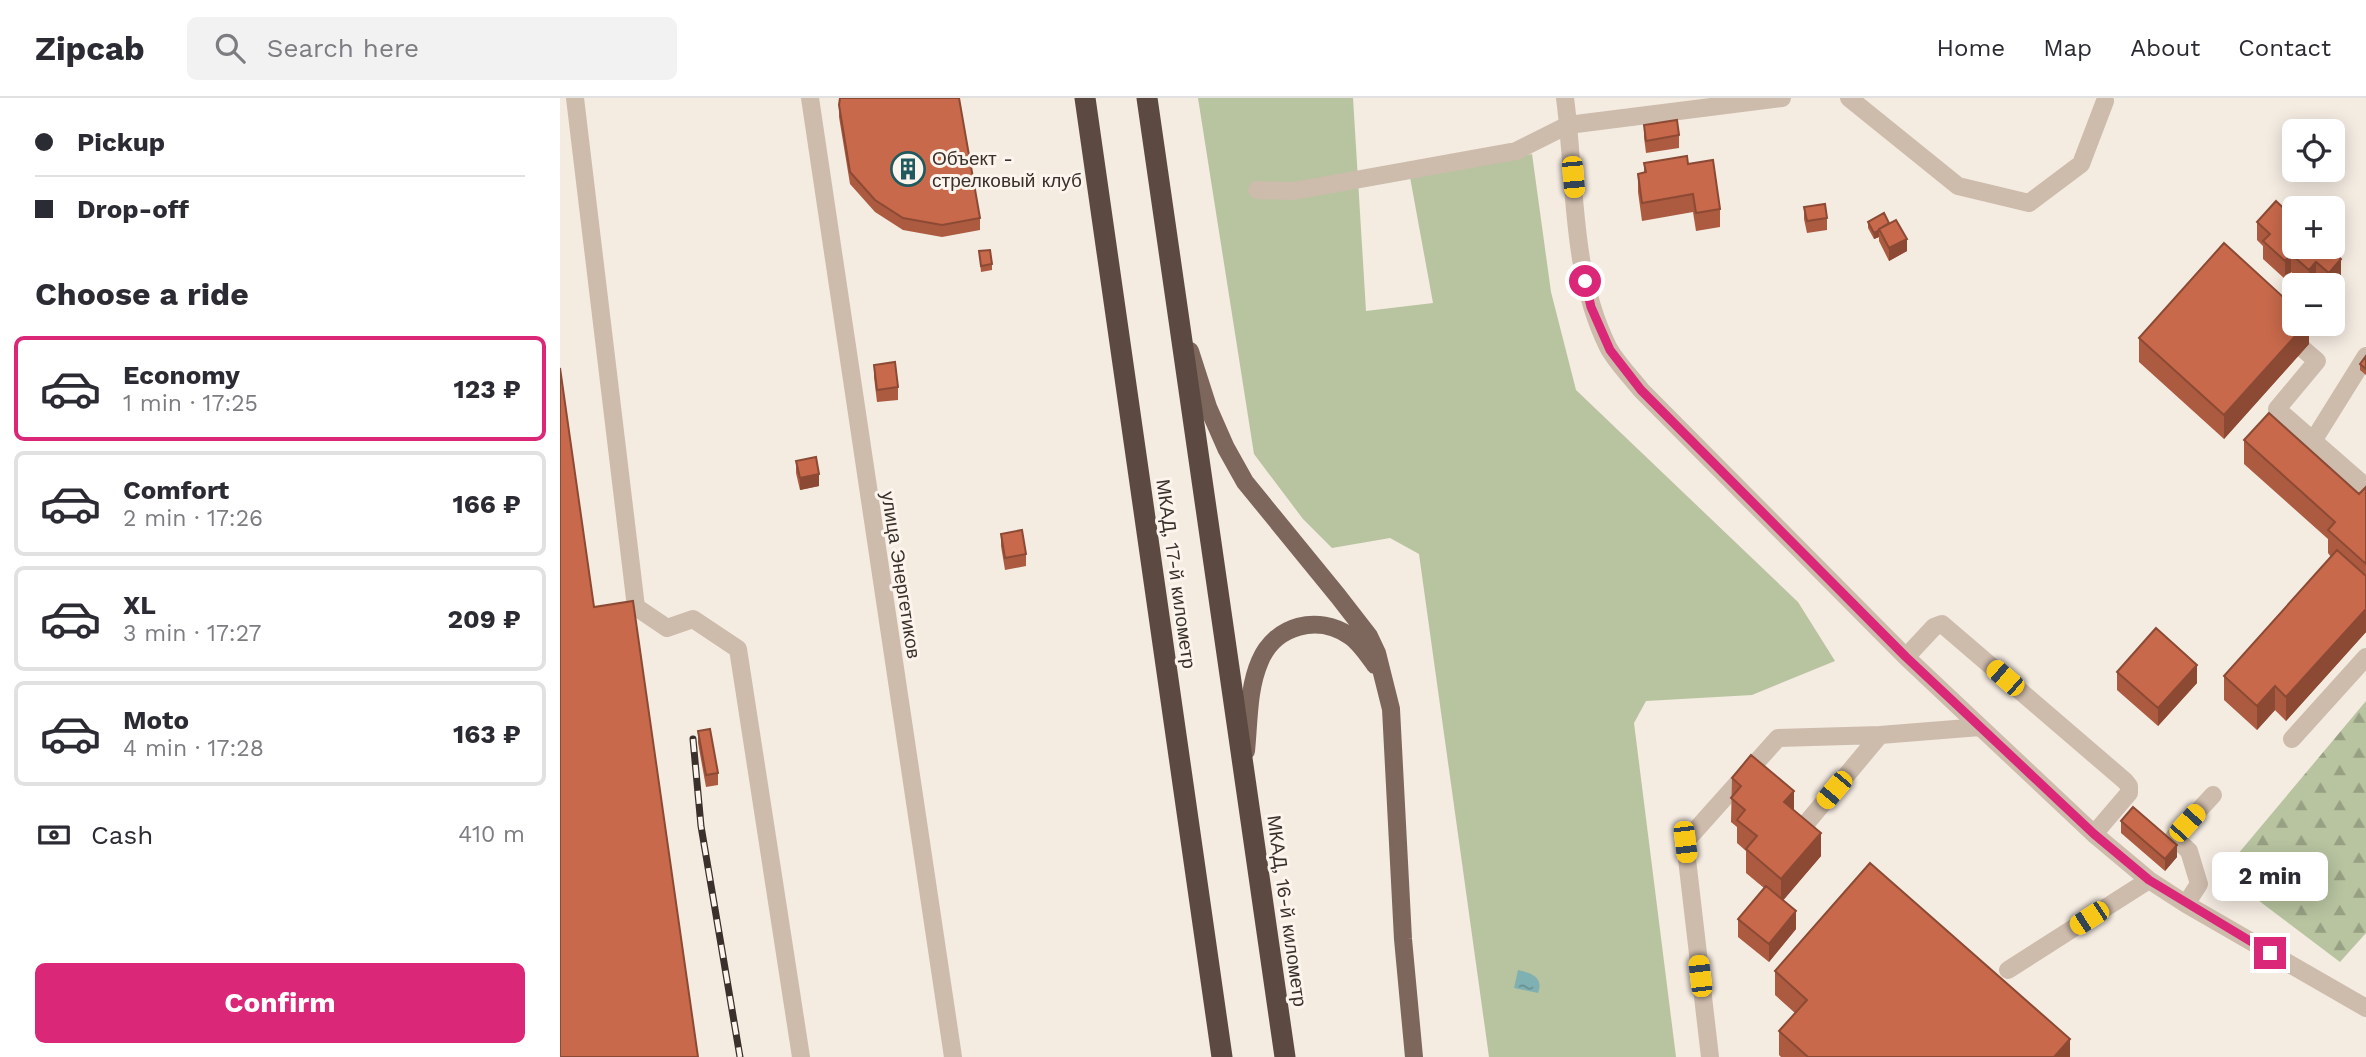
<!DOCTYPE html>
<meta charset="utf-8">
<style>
body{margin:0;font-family:"Work Sans",sans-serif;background:#f2f2f3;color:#2b2b33;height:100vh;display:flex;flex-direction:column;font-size:26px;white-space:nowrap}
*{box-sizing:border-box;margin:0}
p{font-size:23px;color:#7c7c81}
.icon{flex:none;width:38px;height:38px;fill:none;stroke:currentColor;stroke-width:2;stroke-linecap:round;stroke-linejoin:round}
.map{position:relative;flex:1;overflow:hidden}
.drawer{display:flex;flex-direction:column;background:#fff;width:560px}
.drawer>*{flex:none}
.top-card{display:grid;align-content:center;height:154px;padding:0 35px;background:#fff}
.tools{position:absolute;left:1722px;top:21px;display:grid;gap:14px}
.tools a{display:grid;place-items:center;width:63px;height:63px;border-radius:10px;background:#fff;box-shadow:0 4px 18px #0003;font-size:35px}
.end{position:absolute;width:32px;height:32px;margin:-16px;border:9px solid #db2777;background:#fff;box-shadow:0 0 0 4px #fff}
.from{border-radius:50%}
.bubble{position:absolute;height:49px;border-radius:10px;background:#fff;box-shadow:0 4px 18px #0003;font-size:23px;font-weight:700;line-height:49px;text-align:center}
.car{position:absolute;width:21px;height:42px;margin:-21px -10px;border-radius:9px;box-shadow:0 0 5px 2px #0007;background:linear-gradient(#f5c518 24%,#345 0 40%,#f5c518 0 76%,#345 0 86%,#f5c518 0)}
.top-card b{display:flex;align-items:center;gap:24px;height:66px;font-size:26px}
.top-card b+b{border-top:2px solid #e1e1e2}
.top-card i{width:18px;height:18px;background:#2b2b33}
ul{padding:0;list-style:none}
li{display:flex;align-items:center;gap:21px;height:105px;margin:0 14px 10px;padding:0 21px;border:4px solid #e1e1e2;border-radius:10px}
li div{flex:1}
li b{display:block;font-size:26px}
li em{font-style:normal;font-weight:700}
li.active{border-color:#db2777}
li>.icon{width:63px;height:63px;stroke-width:1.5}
h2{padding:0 35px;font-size:32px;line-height:84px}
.pay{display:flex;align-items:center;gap:18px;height:77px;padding:0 35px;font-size:26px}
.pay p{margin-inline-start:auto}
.button{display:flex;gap:14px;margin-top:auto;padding:14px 35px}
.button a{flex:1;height:80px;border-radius:10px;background:#db2777;color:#fff;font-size:28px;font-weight:700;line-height:80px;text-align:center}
header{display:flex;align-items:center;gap:42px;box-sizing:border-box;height:98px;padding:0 35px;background:#fff;border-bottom:2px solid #e1e1e2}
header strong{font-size:33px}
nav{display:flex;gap:38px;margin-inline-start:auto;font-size:24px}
.search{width:490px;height:63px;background:#f2f2f3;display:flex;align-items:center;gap:18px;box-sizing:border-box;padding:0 24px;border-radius:10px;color:#7c7c81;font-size:26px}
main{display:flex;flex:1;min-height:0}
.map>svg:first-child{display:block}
.grass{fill:#b8c4a0}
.forest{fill:url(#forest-firs)}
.water{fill:url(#water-ripples)}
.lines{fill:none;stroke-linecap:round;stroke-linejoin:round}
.minor{stroke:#cdbbac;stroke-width:18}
.major{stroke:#7d675c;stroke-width:18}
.highway{stroke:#5c4a42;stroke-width:21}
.rail-casing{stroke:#3b302b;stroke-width:7}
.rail{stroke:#fbf5ee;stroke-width:4.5;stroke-dasharray:13;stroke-linecap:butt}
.wall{fill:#ac5a40}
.shaded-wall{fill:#8c4a34}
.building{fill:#c8694b;stroke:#8c4a34;stroke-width:2}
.route{stroke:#db2777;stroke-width:9}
.labels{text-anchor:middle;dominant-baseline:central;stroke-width:6;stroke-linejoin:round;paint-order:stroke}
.poi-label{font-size:19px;fill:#3b302b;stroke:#fbf5ee;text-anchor:start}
.street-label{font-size:19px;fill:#3b302b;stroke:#fbf5ee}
</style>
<header>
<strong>Zipcab</strong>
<div class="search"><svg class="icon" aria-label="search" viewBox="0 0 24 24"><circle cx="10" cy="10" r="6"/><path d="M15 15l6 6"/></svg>Search here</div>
<nav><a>Home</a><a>Map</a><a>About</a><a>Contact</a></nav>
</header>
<main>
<section class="drawer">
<div class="top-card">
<b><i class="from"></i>Pickup</b>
<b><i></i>Drop-off</b>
</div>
<h2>Choose a ride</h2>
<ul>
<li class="active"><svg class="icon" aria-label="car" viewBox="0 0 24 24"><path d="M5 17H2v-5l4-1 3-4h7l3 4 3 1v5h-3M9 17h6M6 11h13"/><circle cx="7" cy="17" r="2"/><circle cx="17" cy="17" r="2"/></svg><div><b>Economy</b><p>1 min · 17:25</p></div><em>123 ₽</em></li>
<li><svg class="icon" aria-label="car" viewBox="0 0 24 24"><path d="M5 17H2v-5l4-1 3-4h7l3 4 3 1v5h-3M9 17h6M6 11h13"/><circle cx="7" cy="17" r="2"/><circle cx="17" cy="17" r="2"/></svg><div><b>Comfort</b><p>2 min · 17:26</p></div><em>166 ₽</em></li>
<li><svg class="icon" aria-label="car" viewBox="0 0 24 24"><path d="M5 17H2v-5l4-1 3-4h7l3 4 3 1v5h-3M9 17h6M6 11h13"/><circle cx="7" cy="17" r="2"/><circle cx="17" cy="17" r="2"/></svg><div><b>XL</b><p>3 min · 17:27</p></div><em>209 ₽</em></li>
<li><svg class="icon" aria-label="car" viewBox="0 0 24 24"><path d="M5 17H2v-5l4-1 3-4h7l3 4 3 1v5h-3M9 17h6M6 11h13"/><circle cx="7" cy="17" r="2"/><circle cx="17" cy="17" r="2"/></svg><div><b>Moto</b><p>4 min · 17:28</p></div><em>163 ₽</em></li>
</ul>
<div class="pay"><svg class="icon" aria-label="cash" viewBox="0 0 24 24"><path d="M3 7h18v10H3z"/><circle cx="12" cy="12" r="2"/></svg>Cash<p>410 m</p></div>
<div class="button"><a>Confirm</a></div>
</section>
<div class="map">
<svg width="1806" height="959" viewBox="0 0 1806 959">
<defs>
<pattern id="forest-firs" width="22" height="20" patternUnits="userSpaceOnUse" patternTransform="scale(1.75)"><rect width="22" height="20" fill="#b8c4a0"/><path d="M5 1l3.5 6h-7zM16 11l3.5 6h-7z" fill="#97a083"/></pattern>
<pattern id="water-ripples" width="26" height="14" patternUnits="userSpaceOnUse" patternTransform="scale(1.75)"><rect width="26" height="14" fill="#7fb0b2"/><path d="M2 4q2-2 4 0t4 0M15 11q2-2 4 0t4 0" fill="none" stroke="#699091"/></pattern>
</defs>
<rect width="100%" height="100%" fill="#f4ebe1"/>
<!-- grass -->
<path class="grass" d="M638,0H793L806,213L873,205L850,79L972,56L991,194L1016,292L1238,504L1275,563L1192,597L1086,603L1074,625L1116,959H929L859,456L830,440L772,450L743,421L694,356Z"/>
<!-- forest -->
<path class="forest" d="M1806,603V835L1780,864L1662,775Z"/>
<!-- water -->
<path class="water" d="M958,872C971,875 984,879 978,895L954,890Z"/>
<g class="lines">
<!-- minor -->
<path class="minor" d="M15,0L76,509L107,530L133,521L178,551L241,959
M250,0L393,959
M1005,0C1016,83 1010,172 1048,249C1056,264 1070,278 1081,292L1346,559L1534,736L1589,782L1626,806L1806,910
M1289,0L1398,88L1469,105L1521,66L1545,3
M697,92L734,93L956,53L1008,27L1222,0
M1727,237L1757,263L1717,311L1806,389
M1753,343L1806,258
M1346,559L1374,529L1382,526L1565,683L1569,688V695L1534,736
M1732,641L1806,559
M1244,728L1320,637L1420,629
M1626,806L1639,786L1629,753L1614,739L1653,697
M1448,872L1589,782
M1150,959L1125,744L1218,640L1320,637"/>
<!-- major -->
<path class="major" d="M630,253L648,309L666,350L685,384L778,498L809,538L817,555L831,611L843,841L854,959
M686,653C689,624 688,590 700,563C715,527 758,516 790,538C800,545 808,557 815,567"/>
<!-- highway -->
<path class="highway" d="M525,0L662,959
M587,0L725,959"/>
<!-- rail casing -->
<g class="rail-casing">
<path id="rail" d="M133,641L141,728L180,959"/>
</g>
<!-- rail -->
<use href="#rail" class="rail"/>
</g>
<!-- wall -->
<path class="wall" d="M279,7L420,120V132L382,139L343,132L315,114L290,86L279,19Z
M1084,27L1119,37V50L1086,55L1084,39Z
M1084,65L1128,66L1160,111V129L1136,133L1133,114L1082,123L1078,94V76L1084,75Z
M1244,109L1267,120V132L1247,135L1244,121Z
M1308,124L1347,153L1329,163L1319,143V139L1314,141L1308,130Z
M1697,124L1781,179L1773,187H1762L1756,182L1751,187H1746L1731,174L1725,181L1703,161V148L1697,142Z
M419,153L432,166V172L421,174Z
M1749,226V246L1664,341L1579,264V240Z
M1806,258V277L1800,272V266Z
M314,267L338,289V302L317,304L314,279Z
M1684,342L1799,396L1806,389V534L1726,623L1715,612L1697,632L1664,602V578L1771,459L1768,455V441L1684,366Z
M236,363L259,388L240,392L236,375Z
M441,436L466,456V468L445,472L441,448Z
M1557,574L1637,585L1598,628L1557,592Z
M138,633L158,675V687L146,689L138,645Z
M1172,680L1234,712L1261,758L1223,802L1236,831L1209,864L1178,839V821L1204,790L1186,775V753L1177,745V729L1171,724Z
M1561,723L1617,759L1605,773L1561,735Z
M1215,873L1510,959H1221L1219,957V933L1235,915L1215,897Z"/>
<!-- shaded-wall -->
<path class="shaded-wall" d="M1319,132V139L1314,141V135Z
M1347,141V153L1329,163V150Z
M1731,156V174L1725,181V163Z
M1781,161V179L1773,188V187H1769V175Z
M1756,164V182L1751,187H1749V172Z
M1746,226H1749V246L1664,341V317Z
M259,376V388L240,392V380Z
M1806,511V534L1726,623V599Z
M1637,567V585L1598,628V610Z
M1715,588V612L1697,632V608Z
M1234,693V717L1224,704Z
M1261,735V758L1221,805V781Z
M1617,747V759L1605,773V761Z
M1236,813V831L1209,864V846Z
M1510,941V959H1494Z"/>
<!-- building -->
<path class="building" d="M280,0H399L420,120L382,127L343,120L315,102L290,74L279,7Z
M1117,22L1119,37L1086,43L1084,27Z
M1127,58L1128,66L1153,62L1160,111L1136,115L1133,96L1082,105L1078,76L1086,74L1084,65Z
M1716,103L1734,120V149H1767L1781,161L1769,175L1756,164L1749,172L1731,156L1725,163L1703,143L1710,136L1697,124Z
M1265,106L1267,120L1247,123L1244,109Z
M1324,115L1329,125L1319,131V132L1314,135L1308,124Z
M1336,122L1347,141L1329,150L1319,131Z
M1664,145L1734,209V226H1746L1664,317L1579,240Z
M430,152L432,166L421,168L419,153Z
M1806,258V271L1800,266Z
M335,264L338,289L317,292L314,267Z
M0,270L34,509L73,503L138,959H0Z
M1709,315L1799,396L1806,389V466L1768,432L1775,424L1684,342Z
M256,359L259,376L240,380L236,363Z
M462,432L466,456L445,460L441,436Z
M1777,452L1806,478V511L1726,599L1715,588L1697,608L1664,578Z
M1596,530L1637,567L1598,610L1557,574Z
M150,631L158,675L146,677L138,633Z
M1191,657L1234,693L1224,704L1261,735L1221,781L1186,751L1197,738L1177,722L1185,712L1171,700L1181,688L1172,680Z
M1573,709L1617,747L1605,761L1561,723Z
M1310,765L1510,941L1494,959H1248L1219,933L1247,902L1215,873Z
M1206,788L1236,813L1209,846L1178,821Z"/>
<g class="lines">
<!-- route -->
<path class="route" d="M1025,183L1031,209L1050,252L1081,292L1346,559L1534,736L1589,782L1710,855"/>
</g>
<!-- icons -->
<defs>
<g id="building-ring" transform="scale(1.75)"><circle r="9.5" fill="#fbf5ee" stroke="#1f5a5e" stroke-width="1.5"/><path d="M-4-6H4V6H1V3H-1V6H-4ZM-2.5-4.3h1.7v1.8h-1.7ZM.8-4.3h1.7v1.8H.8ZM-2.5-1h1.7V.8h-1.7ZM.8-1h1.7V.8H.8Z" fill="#1f5a5e"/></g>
</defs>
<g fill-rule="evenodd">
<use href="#building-ring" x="348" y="71"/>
</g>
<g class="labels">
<!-- poi labels -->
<g class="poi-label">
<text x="372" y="60">Объект -<tspan x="372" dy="22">стрелковый клуб</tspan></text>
</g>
<!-- street labels -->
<g class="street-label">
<text transform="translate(616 476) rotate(82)">МКАД, 17-й километр</text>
<text transform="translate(341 477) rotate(81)">улица Энергетиков</text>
<text transform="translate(727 813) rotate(82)">МКАД, 16-й километр</text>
</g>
</g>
</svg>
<div class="tools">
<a><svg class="icon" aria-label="locate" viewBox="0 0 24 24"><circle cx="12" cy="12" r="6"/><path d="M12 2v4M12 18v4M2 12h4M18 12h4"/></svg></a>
<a>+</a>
<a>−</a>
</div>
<i class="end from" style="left:1025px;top:183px"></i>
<i class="end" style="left:1710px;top:855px"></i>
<div class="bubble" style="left:1652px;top:754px;width:116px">2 min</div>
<i class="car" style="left:1013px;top:79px;rotate:175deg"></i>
<i class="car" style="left:1445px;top:580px;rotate:311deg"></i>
<i class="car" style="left:1274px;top:692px;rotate:220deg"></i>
<i class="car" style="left:1627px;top:725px;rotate:42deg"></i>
<i class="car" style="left:1125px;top:744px;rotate:173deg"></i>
<i class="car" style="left:1529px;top:820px;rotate:237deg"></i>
<i class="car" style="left:1140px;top:878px;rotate:353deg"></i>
</div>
</main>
